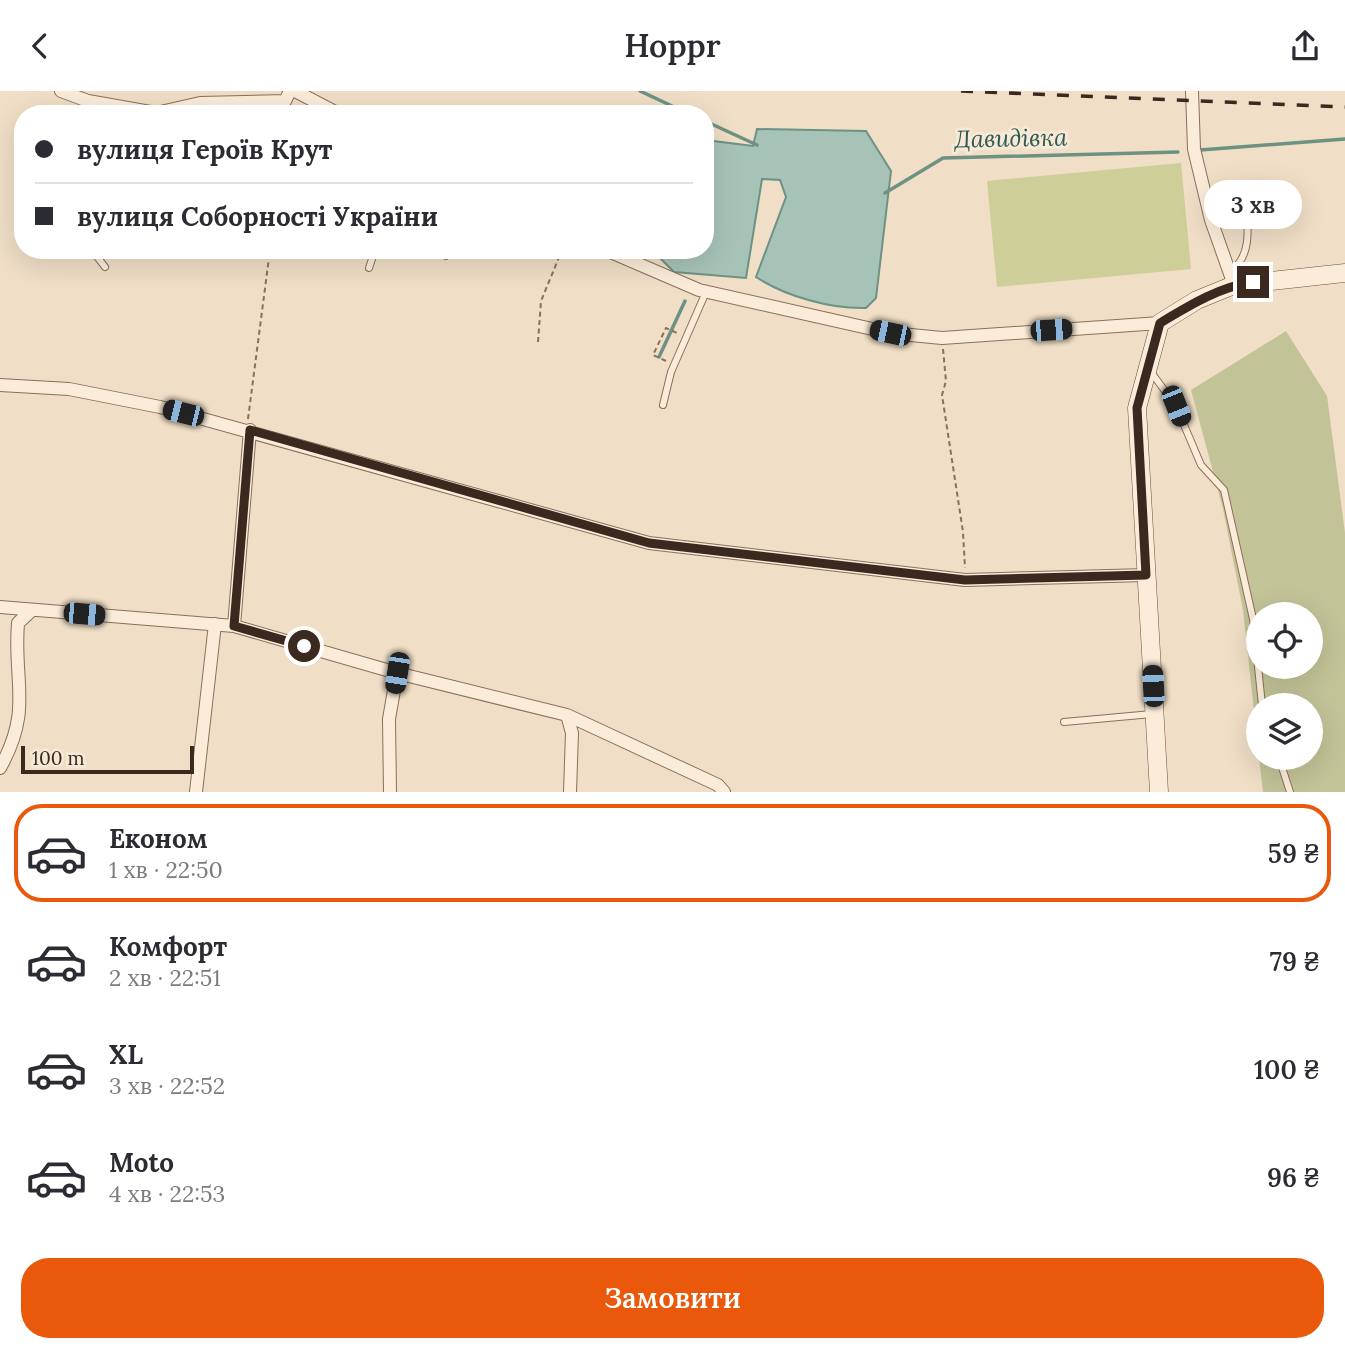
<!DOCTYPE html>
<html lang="uk">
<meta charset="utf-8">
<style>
body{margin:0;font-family:Lora,serif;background:#f2f2f3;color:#2b2b33;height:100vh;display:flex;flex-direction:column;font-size:26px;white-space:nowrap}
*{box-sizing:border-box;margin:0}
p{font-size:23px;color:#7c7c81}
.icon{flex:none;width:38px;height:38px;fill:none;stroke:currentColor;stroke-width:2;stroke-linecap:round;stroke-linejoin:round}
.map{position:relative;height:701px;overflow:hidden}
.drawer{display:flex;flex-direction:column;background:#fff;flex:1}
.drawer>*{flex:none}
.hud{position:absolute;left:14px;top:14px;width:700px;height:154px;border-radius:28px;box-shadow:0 7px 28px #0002;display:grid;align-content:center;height:154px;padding:0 21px;background:#fff}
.tools{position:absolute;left:1246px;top:511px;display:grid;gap:14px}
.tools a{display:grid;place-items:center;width:77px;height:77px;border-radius:50%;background:#fff;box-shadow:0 7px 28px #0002;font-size:35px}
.scale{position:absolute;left:21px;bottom:18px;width:173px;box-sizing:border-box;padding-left:7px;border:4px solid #3b291f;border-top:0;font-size:19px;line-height:24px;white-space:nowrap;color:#3b291f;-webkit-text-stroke:5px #f7e9d6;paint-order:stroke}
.end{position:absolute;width:32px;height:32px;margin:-16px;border:9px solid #3b291f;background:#fff;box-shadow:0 0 0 4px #fff}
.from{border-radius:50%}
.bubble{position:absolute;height:49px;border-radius:24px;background:#fff;box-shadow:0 7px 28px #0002;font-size:23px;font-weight:600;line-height:49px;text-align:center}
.car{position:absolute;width:21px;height:42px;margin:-21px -10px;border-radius:9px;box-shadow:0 0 5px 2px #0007;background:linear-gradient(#222 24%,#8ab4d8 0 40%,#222 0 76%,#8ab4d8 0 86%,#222 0)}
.hud b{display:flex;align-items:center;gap:24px;height:66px;font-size:26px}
.hud b+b{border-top:2px solid #e1e1e2}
.hud i{width:18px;height:18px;background:#2b2b33}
ul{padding:12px 0 0;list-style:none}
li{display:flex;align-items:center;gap:21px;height:98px;margin:0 14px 10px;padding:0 7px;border:4px solid transparent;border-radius:28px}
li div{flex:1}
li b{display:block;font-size:26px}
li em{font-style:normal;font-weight:600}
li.on{border-color:#ea580c}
li>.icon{width:63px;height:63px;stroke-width:1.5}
.primary-button{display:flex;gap:14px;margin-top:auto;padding:14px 21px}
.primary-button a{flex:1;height:80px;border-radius:28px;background:#ea580c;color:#fff;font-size:28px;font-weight:600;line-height:80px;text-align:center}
header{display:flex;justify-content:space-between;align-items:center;height:91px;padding:0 21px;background:#fff;font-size:32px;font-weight:600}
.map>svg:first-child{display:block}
.green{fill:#cece99}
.cemetery{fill:#c3c398;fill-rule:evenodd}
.water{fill:#a7c3b8;stroke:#6d9284;stroke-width:2}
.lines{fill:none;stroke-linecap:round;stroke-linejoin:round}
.stream{stroke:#6d9284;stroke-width:3.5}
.lane-casing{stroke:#8b6f5b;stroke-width:8}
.street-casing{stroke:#8b6f5b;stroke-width:14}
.secondary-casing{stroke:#6d503e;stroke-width:19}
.path{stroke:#8b6f5b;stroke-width:2;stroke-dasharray:5 3.5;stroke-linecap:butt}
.lane{stroke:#faecd9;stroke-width:6}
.street{stroke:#faecd9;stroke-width:12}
.secondary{stroke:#faecd9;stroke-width:18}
.rail{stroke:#3b291f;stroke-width:3.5;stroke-dasharray:12 12;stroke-linecap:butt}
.route{stroke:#3b291f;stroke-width:9}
.labels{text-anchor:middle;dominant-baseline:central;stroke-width:6;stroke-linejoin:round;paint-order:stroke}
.water-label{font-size:24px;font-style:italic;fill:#2e5b53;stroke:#f7e9d6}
</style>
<header><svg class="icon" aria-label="back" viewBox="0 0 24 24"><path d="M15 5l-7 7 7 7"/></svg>Hoppr<svg class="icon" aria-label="share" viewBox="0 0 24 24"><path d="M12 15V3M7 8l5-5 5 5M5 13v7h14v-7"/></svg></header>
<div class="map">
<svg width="1345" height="701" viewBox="0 0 1345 701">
<rect width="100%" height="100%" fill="#f0dec6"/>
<!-- green -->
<path class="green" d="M1181,72L1191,178L997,196L987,90Z"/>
<!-- cemetery -->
<path class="cemetery" d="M1286,240L1327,305L1345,442V701H1263L1259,667H1311V614H1258V657L1243,519L1223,418L1191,299ZM1258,523H1311V576H1258Z"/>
<!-- water -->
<path class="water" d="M757,38L866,40L891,80L876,207L866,217C830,218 785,205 756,186L786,106L780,89L762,88L746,187L674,181L654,161L705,159V49L753,55Z"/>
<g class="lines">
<!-- stream -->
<path class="stream" d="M640,0L689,23
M705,30L757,54
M1200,59L1345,48
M885,102L943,67L1178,61
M659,266L685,210"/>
<!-- lane casing -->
<g class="lane-casing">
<path id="lane" d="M88,10L89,23
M92,159L105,176
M446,165L448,159
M369,177L375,159
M1230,180C1256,164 1246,125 1245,98
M1151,281L1176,315L1201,374L1224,399L1253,528L1262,614
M663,314L671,281L706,201
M1064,631L1152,623
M1279,667L1290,701"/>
</g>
<!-- street casing -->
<g class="street-casing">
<path id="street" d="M61,0L88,10L156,22L200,12L285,10L290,0
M295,0L339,23
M1192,0L1194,58L1211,129L1234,194
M606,159L699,199L890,242L942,247L1160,232
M0,294L69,298L160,316L649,452L965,489L1146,484
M0,516L234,535L397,582L567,624L572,642L570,701
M234,535L250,339
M567,624L718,694L724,701
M0,677C33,618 13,591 18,532L32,519
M196,701L215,533
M390,701L389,628L397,582"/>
</g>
<!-- secondary casing -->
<g class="secondary-casing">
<path id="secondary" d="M1159,701L1137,317L1160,232L1197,209L1234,194L1345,182"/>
</g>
<!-- path -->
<path class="path" d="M538,251L541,210L562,159
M943,258L946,290L942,304L963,441L965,477
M666,270L653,264L666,237L677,242
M248,328L270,159"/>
<!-- lane -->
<use href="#lane" class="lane"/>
<!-- street -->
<use href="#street" class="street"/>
<!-- secondary -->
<use href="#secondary" class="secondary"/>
<!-- rail -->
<path class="rail" d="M961,0L1345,16"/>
</g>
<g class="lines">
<!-- route -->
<path class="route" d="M304,555L234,535L250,339L649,452L965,489L1146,484L1137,317L1160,232C1190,214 1219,196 1253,191"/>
</g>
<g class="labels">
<!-- water labels -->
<g class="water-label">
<text transform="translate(1011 47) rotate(-1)">Давидівка</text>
</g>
</g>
</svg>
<div class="tools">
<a><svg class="icon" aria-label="locate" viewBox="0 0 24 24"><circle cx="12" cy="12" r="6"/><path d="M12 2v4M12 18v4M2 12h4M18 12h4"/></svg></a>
<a><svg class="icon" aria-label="layers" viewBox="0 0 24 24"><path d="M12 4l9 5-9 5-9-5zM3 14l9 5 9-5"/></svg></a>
</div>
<div class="scale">100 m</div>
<i class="end from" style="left:304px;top:555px"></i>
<i class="end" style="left:1253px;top:191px"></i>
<div class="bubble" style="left:1204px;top:89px;width:98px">3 хв</div>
<i class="car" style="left:1051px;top:239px;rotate:86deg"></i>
<i class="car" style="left:890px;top:242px;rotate:282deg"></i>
<i class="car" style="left:1176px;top:315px;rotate:158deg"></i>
<i class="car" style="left:183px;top:322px;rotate:284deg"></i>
<i class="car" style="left:84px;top:523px;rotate:95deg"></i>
<i class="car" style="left:397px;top:582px;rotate:189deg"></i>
<i class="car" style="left:1153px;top:595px;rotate:357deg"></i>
<div class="hud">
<b><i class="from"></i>вулиця Героїв Крут</b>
<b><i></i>вулиця Соборності України</b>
</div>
</div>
<section class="drawer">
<ul>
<li class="on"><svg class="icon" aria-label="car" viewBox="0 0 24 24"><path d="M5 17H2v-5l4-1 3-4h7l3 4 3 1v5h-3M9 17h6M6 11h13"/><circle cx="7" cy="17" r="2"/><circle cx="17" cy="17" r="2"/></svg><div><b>Економ</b><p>1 хв · 22:50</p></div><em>59 ₴</em></li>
<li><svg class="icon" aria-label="car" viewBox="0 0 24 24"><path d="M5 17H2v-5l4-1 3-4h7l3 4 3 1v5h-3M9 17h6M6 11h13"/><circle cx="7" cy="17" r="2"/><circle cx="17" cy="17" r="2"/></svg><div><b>Комфорт</b><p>2 хв · 22:51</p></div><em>79 ₴</em></li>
<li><svg class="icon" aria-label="car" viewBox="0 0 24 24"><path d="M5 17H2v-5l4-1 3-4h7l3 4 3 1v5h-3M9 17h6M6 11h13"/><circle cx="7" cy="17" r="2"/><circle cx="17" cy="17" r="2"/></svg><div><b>XL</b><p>3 хв · 22:52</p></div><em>100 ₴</em></li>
<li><svg class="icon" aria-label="car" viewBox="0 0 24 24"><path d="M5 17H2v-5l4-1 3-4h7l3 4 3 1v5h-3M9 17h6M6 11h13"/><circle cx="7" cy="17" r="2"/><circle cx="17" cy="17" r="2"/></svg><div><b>Moto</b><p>4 хв · 22:53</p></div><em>96 ₴</em></li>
</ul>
<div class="primary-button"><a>Замовити</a></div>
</section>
